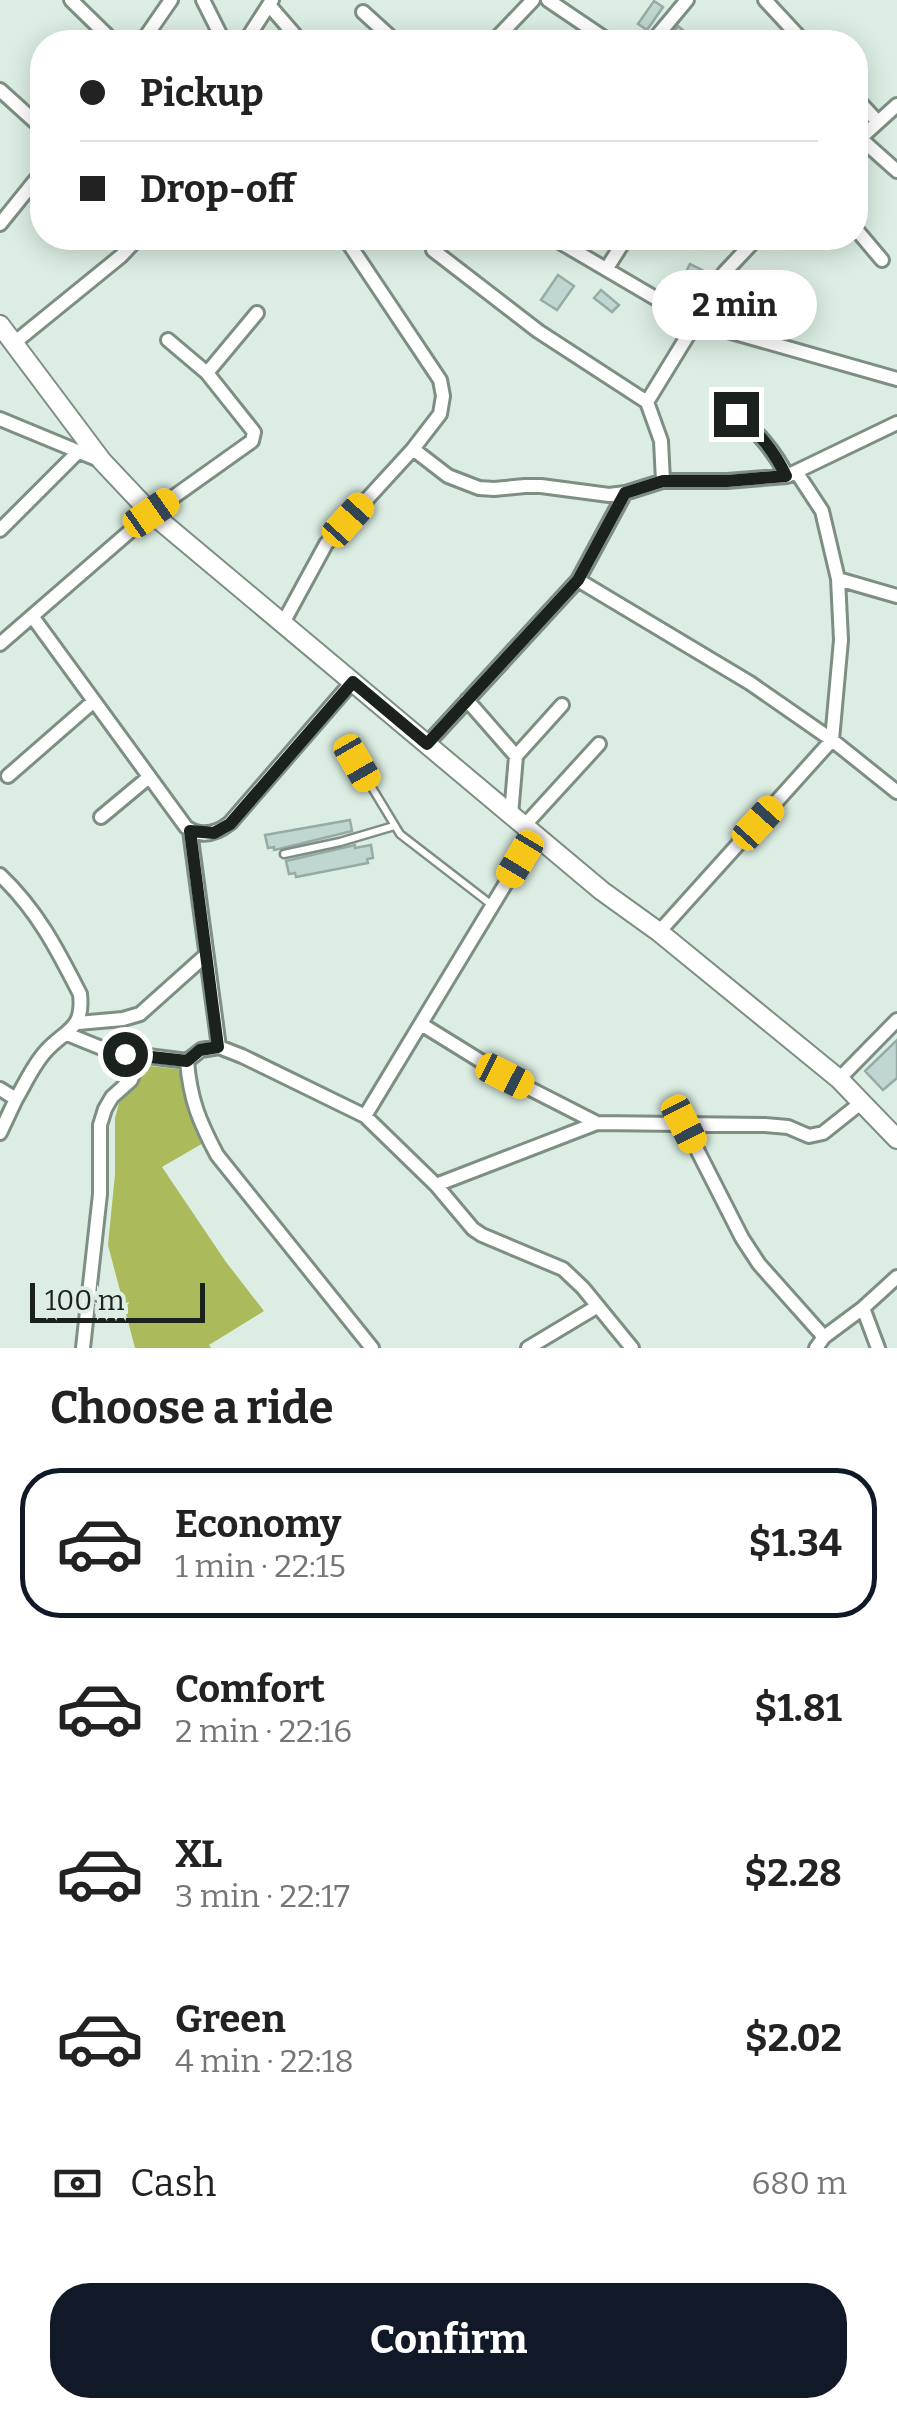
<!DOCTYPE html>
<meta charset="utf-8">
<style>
body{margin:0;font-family:Bitter,serif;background:#f6f6f6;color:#222;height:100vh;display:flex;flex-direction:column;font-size:38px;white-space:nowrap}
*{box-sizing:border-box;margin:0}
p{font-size:32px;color:#767676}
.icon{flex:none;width:55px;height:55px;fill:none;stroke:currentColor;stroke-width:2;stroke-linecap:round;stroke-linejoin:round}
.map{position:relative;height:1348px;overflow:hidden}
.side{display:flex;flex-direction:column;background:#fff;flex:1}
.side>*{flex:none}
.guide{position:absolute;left:30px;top:30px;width:838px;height:220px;border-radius:40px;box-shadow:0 5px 25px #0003;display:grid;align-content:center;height:220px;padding:0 50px;background:#fff}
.scale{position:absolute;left:30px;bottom:25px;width:175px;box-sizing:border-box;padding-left:10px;border:5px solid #1b211d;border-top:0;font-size:28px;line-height:35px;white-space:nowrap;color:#1b211d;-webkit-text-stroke:8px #dceee3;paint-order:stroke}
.end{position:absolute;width:45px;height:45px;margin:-22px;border:12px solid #1b211d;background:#fff;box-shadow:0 0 0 5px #fff}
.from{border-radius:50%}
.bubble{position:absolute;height:70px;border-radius:35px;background:#fff;box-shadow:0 5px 25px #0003;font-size:32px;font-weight:700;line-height:70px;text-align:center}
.car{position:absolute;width:30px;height:60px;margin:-30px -15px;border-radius:12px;box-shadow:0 0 8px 2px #0007;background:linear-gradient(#f5c518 24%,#345 0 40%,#f5c518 0 76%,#345 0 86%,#f5c518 0)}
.guide b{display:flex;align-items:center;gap:35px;height:95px;font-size:38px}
.guide b+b{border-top:2px solid #e0e0e0}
.guide i{width:25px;height:25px;background:#222}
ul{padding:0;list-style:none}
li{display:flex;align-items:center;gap:30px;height:150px;margin:0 20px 15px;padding:0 30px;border:5px solid transparent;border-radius:40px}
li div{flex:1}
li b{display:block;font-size:38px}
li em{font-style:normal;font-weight:700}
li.on{border-color:#111827}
li>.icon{width:90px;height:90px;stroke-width:1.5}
h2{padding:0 50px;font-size:45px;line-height:120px}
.pay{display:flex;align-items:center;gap:25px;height:110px;padding:0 50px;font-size:38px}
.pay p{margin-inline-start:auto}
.primary-button{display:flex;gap:20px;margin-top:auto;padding:20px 50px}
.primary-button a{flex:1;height:115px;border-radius:40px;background:#111827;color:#fff;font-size:40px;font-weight:700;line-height:115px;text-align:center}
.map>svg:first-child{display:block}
.forest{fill:#abbb5c}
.building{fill:#c0d6d0;stroke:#97aba6;stroke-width:2.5}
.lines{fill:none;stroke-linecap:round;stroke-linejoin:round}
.lane-casing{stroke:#7d8e83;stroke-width:11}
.street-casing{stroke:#7d8e83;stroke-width:18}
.secondary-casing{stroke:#7d8e83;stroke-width:22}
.lane{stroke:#fff;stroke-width:6}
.street{stroke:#fff;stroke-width:12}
.secondary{stroke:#fff;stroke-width:18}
.route{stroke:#1b211d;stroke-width:12}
</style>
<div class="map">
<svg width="897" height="1348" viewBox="0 0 897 1348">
<rect width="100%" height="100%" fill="#dceee3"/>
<!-- forest -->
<path class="forest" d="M142,1065L185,1070L205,1142L162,1167L226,1262L264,1311L209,1345L211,1348H135L108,1245L115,1174V1118L120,1099Z"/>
<!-- building -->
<path class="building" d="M654,1L663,7L647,30L638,24Z
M678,26L697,42H680L671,35Z
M690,264L704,271L697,283L702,285L693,297L682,291L689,277L685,274Z
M558,275L574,286L557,310L541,300Z
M741,284L754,294L746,306L754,311L745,325L731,322L735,315L723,308L734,285L738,288Z
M601,290L619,305L612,312L594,298Z
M350,820L352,831L279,849L274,850V847L268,848L265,835Z
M355,845V848L371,845L373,858L367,859L368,863L296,877L295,873L289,874L286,861Z
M897,1040V1078L883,1090L865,1071Z"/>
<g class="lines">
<!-- lane casing -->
<g class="lane-casing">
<path id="lane" d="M357,763L400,834L492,905
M284,854L340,842L394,826"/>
</g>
<!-- street casing -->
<g class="street-casing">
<path id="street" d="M71,0L114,42
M203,0L224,42
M548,0L610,42
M765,0L804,42
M269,5L301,42
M363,12L396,42
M142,42L171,0
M245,42L272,0
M493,42L533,0
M652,42L687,0
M0,90L42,128
M855,97L878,122
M860,138L897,171
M855,143L897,105
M0,224L42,172
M855,228L882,260
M435,238L432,244L433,250L538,331L647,402L661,441L663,481
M553,238L696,322L897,379
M607,268L626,238
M689,318L725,272L757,238
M14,343L121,256L138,238
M207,373L257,313
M647,402L696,322
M736,413C758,433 774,450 787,476
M0,419L99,460
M413,449L448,476L479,488L494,489L525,486H541L609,495L625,493L663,481H727L787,476L897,423
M0,530L78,452
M838,579L897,596
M578,580L750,683L832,740L897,792
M32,616L186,827C201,838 216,834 230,823L353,681
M283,623L326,544L413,449L440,414L443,396L440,380L345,238
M0,644L151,513L252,441L254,432L207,373L168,340
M467,700L516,756
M427,744L578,580L625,493
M8,776L94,701
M511,815L516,756L562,705
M101,817L149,777
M524,826L599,744
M190,831L219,1047
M0,875C37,910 57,949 80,994C84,1030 66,1029 46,1051C33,1065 25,1084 16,1099
M659,932L832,740L841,640L838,579L822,511L797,473
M78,1023L123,1019L140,1014L206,955
M421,1024L505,1076L597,1123L765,1125L788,1127L809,1136L823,1133L862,1102
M67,1034L109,1051L187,1061L201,1050L219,1047L242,1056L365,1116L535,835
M187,1061C190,1099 199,1121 217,1155L372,1348
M839,1079L897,1020
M0,1089L16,1099L0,1133
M365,1116L436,1185L597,1123
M684,1124L742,1238L759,1264L824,1337
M436,1185L473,1229L482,1235L563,1269L583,1288L632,1348
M863,1308L878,1348
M83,1348L100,1194V1125L105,1109L112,1097L131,1080L140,1055
M528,1348L598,1306
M816,1348L824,1337L863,1308L897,1277"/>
</g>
<!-- secondary casing -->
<g class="secondary-casing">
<path id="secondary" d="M0,325L102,461L151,513L602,891L659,932L839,1079L897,1139"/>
</g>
<!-- lane -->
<use href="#lane" class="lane"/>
<!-- street -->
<use href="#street" class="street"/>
<!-- secondary -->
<use href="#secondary" class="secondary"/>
</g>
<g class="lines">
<!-- route -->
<path class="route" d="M125,1054L187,1061L200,1050L218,1047L190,831L214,833L230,824L353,682L427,744L578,580L625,493L663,481H727L786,476C774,450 758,432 736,414"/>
</g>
</svg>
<div class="scale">100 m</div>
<i class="end from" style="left:125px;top:1054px"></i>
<i class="end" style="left:736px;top:414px"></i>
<div class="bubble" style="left:652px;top:270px;width:165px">2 min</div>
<i class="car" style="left:151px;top:513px;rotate:55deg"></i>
<i class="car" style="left:348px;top:520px;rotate:42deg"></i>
<i class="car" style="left:357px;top:763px;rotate:150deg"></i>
<i class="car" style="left:758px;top:823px;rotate:42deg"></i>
<i class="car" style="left:520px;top:859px;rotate:211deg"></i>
<i class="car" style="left:505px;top:1076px;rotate:117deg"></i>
<i class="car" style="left:684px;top:1124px;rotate:153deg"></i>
<div class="guide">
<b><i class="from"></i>Pickup</b>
<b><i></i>Drop-off</b>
</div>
</div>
<section class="side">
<h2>Choose a ride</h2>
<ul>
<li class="on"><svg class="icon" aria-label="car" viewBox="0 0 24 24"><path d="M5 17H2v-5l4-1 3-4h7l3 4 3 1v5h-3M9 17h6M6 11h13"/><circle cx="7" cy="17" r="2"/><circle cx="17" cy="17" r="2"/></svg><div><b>Economy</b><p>1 min · 22:15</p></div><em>$1.34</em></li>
<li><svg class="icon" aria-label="car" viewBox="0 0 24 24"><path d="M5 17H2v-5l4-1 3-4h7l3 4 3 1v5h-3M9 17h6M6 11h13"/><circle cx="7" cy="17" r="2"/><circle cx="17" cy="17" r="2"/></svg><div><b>Comfort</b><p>2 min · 22:16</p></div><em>$1.81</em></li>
<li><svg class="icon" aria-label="car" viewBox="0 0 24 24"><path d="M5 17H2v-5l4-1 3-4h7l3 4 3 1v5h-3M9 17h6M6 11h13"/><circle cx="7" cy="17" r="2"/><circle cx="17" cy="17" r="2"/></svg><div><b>XL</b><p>3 min · 22:17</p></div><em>$2.28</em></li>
<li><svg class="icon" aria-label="car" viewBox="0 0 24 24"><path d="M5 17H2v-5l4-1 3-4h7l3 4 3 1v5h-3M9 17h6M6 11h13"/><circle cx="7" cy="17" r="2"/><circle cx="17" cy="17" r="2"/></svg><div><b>Green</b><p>4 min · 22:18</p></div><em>$2.02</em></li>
</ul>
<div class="pay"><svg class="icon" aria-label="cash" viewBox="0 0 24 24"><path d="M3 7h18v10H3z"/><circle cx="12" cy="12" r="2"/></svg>Cash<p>680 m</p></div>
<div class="primary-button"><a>Confirm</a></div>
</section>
